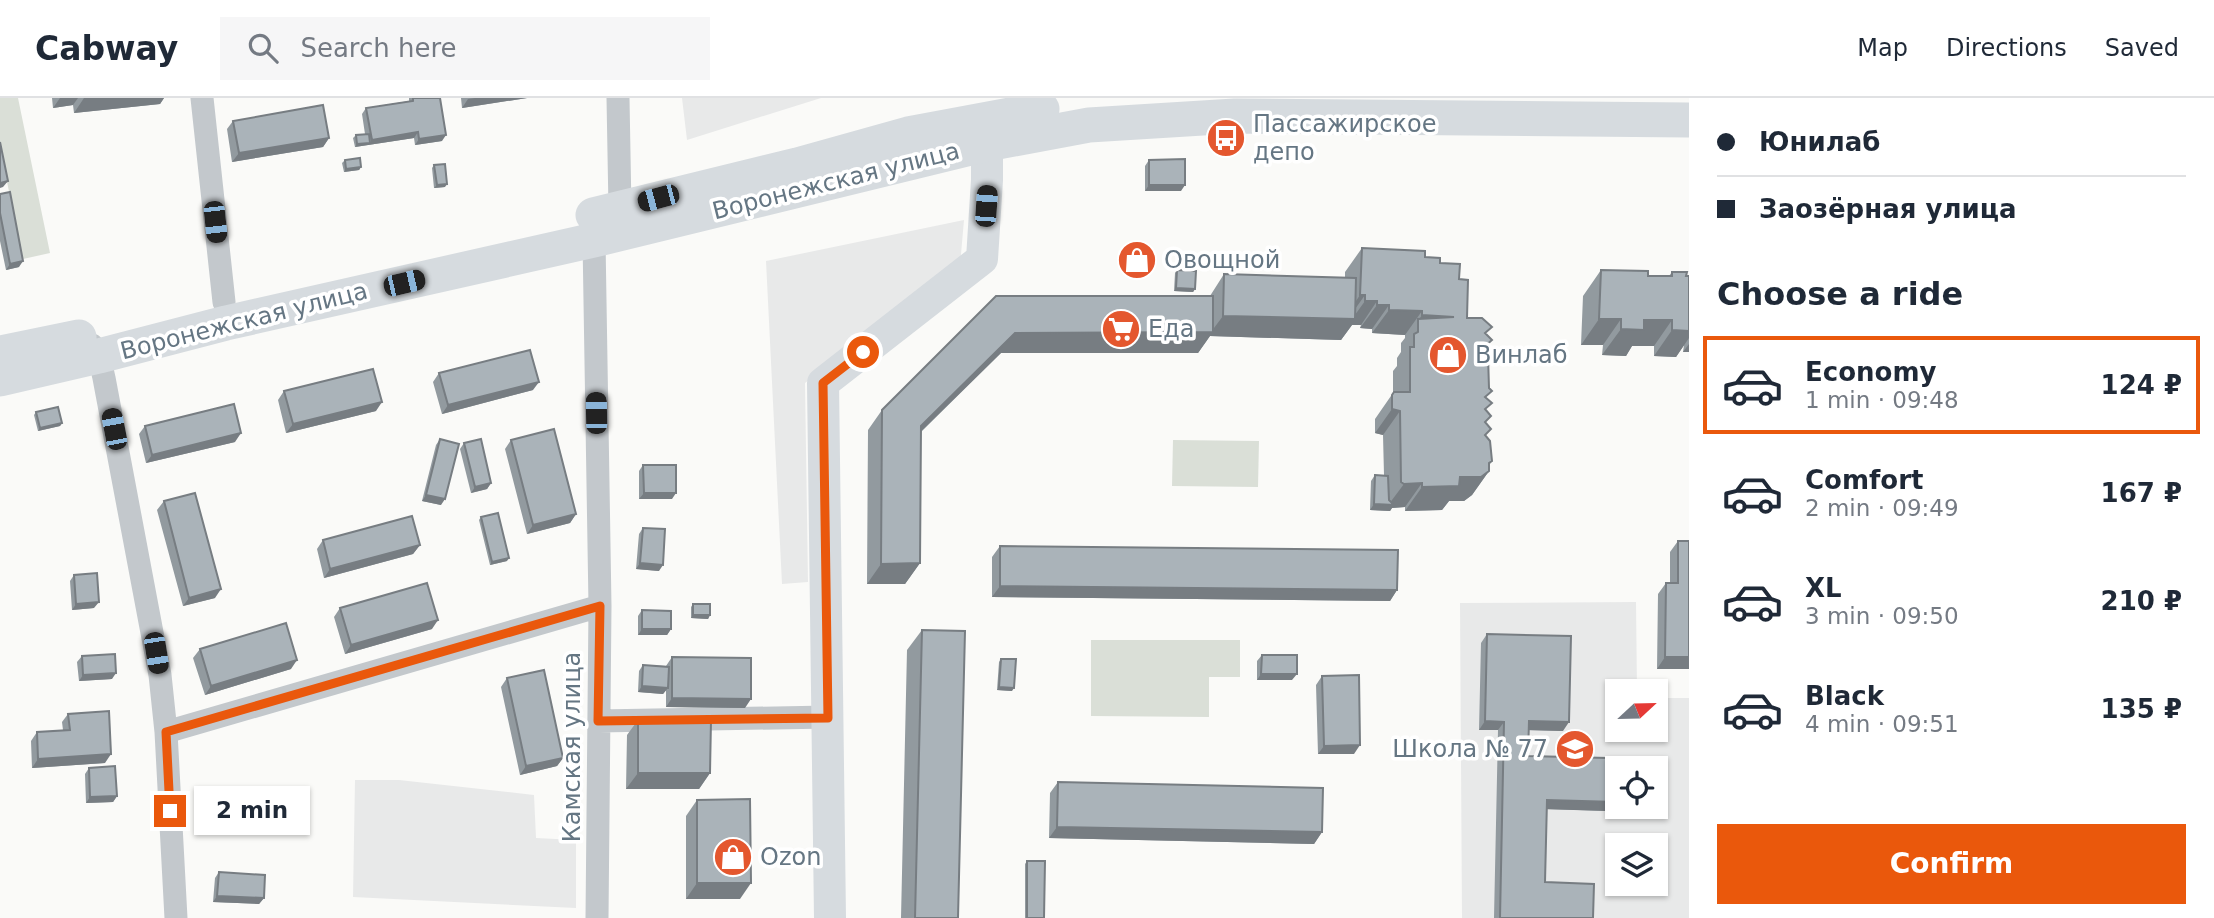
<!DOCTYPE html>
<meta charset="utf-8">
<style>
body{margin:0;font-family:"DejaVu Sans",sans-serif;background:#f6f6f7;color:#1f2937;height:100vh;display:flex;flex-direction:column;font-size:26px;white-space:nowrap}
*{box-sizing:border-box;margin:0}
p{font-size:23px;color:#747a83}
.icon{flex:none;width:38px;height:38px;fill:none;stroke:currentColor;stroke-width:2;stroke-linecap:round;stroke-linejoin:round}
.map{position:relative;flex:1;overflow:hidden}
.details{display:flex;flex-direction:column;background:#fff;width:525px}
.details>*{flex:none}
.top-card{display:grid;align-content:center;height:154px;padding:0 28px;background:#fff}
.needle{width:46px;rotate:68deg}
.controls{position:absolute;left:1605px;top:581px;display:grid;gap:14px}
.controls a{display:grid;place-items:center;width:63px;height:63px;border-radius:0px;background:#fff;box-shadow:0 2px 5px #0004;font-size:35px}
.end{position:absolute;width:32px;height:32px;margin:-16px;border:9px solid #ea580c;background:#fff;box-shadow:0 0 0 4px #fff}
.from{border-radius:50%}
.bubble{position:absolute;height:49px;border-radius:0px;background:#fff;box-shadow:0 2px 5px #0004;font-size:23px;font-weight:700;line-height:49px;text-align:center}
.car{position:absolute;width:21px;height:42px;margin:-21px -10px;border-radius:9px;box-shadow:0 0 5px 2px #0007;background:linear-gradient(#222 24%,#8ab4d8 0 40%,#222 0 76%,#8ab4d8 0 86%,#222 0)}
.top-card b{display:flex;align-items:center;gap:24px;height:66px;font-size:26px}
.top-card b+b{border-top:2px solid #e0e1e3}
.top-card i{width:18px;height:18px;background:#1f2937}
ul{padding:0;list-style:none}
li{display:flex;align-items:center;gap:21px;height:98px;margin:0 14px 10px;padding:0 14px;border:4px solid transparent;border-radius:0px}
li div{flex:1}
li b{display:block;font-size:26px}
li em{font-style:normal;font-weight:700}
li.active{border-color:#ea580c}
li>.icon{width:63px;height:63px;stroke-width:1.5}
h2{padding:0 28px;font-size:32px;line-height:84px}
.cta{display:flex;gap:14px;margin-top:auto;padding:14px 28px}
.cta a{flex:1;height:80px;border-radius:0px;background:#ea580c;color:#fff;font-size:28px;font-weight:700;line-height:80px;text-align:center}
header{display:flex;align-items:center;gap:42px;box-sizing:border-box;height:98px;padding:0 35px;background:#fff;border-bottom:2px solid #e0e1e3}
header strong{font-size:33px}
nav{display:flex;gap:38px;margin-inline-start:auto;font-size:24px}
.search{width:490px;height:63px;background:#f6f6f7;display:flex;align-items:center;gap:18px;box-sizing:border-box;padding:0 24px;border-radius:0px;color:#747a83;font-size:26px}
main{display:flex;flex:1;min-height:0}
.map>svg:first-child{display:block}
.built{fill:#e8e9e9;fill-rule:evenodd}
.green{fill:#dadfd7}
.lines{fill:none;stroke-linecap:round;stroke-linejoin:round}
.street{stroke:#c3c8cc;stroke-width:23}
.secondary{stroke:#d6dbdf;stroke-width:32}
.primary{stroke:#d6dbdf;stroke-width:35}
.wall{fill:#929a9f}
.shaded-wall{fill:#777d82}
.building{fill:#aab3b9;stroke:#777d82;stroke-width:2}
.route{stroke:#ea580c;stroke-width:9}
.labels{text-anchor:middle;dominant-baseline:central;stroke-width:7;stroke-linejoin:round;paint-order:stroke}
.poi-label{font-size:24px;fill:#657683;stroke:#fff;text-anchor:start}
.street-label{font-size:24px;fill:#657683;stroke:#fff}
</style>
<header>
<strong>Cabway</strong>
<div class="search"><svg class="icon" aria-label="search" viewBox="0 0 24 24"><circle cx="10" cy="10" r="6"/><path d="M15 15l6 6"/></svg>Search here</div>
<nav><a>Map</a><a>Directions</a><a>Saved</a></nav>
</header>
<main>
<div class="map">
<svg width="1689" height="820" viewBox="0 0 1689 820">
<rect width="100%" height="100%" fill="#fafaf8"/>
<!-- built -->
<path class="built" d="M682,0H821L687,42Z
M964,122L960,168L805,285L808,484L782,486L766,163Z
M1636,504L1637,593H1617V632H1656V600H1689V820H1462L1460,505ZM1617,670H1656V709H1617ZM1617,747H1656V786H1617Z
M355,682H399L534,697L536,740L576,742V810L353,799Z"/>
<!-- green -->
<path class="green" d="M0,0H18L50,155L23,161L0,50Z
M1173,342L1259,343L1258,389L1172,388Z
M1091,542H1240V579H1209V619L1091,618Z"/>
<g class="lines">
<!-- street -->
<path class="street" d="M202,0L224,204
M618,0L620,111
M594,142L600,508L597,820
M92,247L99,258L104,280L160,577L166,634L176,820
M599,623L828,619
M166,634L600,508"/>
<!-- secondary -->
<path class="secondary" d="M830,820L823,285L982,161L987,82V46"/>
<!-- primary -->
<path class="primary" d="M593,117L797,67L908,36L1042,11
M0,255L79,239
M0,281L99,258L226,225L594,142L987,46L1089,27L1235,18L1689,22"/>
</g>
<!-- wall -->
<path class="wall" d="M52,0H164L160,6L74,15L73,7L53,10Z
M409,0H440L442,43L415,47L414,40L355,49L353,40L356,37L365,36L362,16L366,10L409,3Z
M461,0H527L462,10Z
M233,23L329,40L323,49L232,64L227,31Z
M345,62L361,69L359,72L344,74L342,65Z
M1149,62L1181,93H1145V68Z
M434,67L445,89L434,90L432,70Z
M0,96L19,169L6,172L0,143Z
M1362,150L1425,159L1440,165L1459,181L1467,220L1492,242L1487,249L1492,252L1488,259L1486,300V338L1489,373L1472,397L1464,403H1449L1442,412L1405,413V409L1392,410L1390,413L1370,412L1371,383L1375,377H1384L1383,337L1375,335V321L1393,295V273L1397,268V260L1401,254V245L1405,240V237L1372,235V231L1360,230L1361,227H1352L1341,242L1210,238L1198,255H1001L921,334L920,465L905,486H867L868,332L882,312L996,198H1210L1224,176L1345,180V174Z
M1177,172L1195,191L1193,194L1174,193L1175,175Z
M1601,172L1648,178H1669L1672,174L1689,178V254H1683L1684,247L1676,259L1654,258V248H1632L1626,258L1602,257L1603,247H1581L1583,198Z
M439,275L533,292L442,316L433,284Z
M284,293L376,313L286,335L278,302Z
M36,314L62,325L60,328L38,333L34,317Z
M145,328L235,344L146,365L139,336Z
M440,341L441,407L422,403L436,347Z
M511,342L576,416L570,425L527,436L505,351Z
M464,345L491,385L487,391L471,395L460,351Z
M643,367L672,401H639V373Z
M164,403L215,500L183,508L157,412Z
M481,419L507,463L490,467L479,422Z
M643,430L659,473L636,471L639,436Z
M323,442L420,447L413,456L324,480L317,451Z
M1678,443L1689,571H1657L1658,496L1666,485H1670V454Z
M1000,448L1397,492L1390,503L992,499V459Z
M74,477L94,510L72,512L70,483Z
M693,506L710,517L708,521L691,520V509Z
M340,510L432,531L345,556L334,519Z
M642,512L671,531L667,537H638V518Z
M922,532L958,820H901L907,552Z
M1487,536L1563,633L1529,632L1528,658L1639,714L1547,711L1545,784L1593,820H1494L1498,632H1479L1481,545Z
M200,551L291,571L205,597L193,560Z
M1262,557L1292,582H1257V563Z
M82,558L112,581L79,583L77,564Z
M672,559L745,610L666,609V592L663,596L638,594L639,573L643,567L666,568Z
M1001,561L1012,593L997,592L999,564Z
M1322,578L1354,656H1318L1316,587Z
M507,580L563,660L557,668L520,677L501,589Z
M68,616L105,665L32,670L31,643L37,634L63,632L62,624Z
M638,622L710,675L699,691H626L627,637Z
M89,670L117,698L113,704L86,705L85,676Z
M1058,684L1322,734L1314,746L1049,740L1050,695Z
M697,702L740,801H686V718Z
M1027,763L1044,820H1025V766Z
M219,774L264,800L259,806L213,804L215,780Z"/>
<!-- shaded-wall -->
<path class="shaded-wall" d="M60,0H78L73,7L53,10Z
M84,0H164L160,6L74,15Z
M475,0H527L462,10L468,1Z
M418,34L414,40L355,49L357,46L370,45L372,42Z
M446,37L442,43L415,47L419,41Z
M329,40L323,49L232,64L239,55Z
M361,69L359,72L344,74L346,71Z
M8,83L3,89L0,90V85Z
M447,86L445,89L434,90L437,87Z
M1149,87H1185L1181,93H1145Z
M23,163L19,169L6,172L10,166Z
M1176,190L1195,191L1193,194L1174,193Z
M1360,197H1365L1348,221H1352L1365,203H1377L1361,227H1352L1341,242L1210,238L1198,255H1001L906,348L921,328L1015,235L1211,234L1223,218L1344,221Z
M1377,207H1389L1372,231L1360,230Z
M1389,212L1422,213L1405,237L1372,235Z
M1422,217L1454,219L1418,234V223Z
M1599,221H1621L1603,247H1581Z
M1644,222H1672L1654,248H1632L1626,258L1602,257L1621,231Z
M1689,226V240L1676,259L1654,258L1672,232Z
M1689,246V254H1683Z
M539,284L533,292L442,316L448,307Z
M382,304L376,313L286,335L293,326Z
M1392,311L1400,313L1383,337L1375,335Z
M62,325L60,328L38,333L40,330Z
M241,335L235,344L146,365L152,357Z
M1492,363L1481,379L1489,373L1472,397L1464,403H1449L1442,412L1405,413L1422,389L1460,379Z
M491,385L487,391L471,395L475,389Z
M1422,385L1405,409L1392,410L1390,413L1370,412L1374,406H1389L1404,386Z
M644,395H676L672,401H639Z
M426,397L445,401L441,407L422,403Z
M576,416L570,425L527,436L533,427Z
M420,447L413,456L324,480L330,471Z
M509,460L507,463L490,467L492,464Z
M640,465L663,467L659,473L636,471Z
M920,465L905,486H867L881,466Z
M1000,488L1397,492L1390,503L992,499Z
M221,491L215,500L183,508L189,500Z
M99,504L94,510L72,512L76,506Z
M693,517H710L708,521L691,520Z
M438,522L432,531L345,556L351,547Z
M642,531H671L667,537H638Z
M1665,559H1689V571H1657Z
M297,562L291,571L205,597L211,588Z
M116,575L112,581L79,583L83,577Z
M1261,576H1297L1292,582H1257Z
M642,588L668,590L663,596L638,594Z
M999,589L1014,590L1012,593L997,592Z
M672,600L751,601L745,610L666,609Z
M1485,623L1504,624L1498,632H1479Z
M1529,623L1569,624L1563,633L1523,632Z
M1360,647L1354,656H1318L1324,648Z
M111,656L105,665L32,670L38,661Z
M563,660L557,668L520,677L526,668Z
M638,675H710L699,691H626Z
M117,698L113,704L86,705L90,699Z
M1547,702L1617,704V709H1643L1639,714L1541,711Z
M1057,729L1322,734L1314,746L1049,740Z
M697,785H751L740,801H686Z
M217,798L264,800L259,806L213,804Z"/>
<!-- building -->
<path class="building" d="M413,0H440L446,37L419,41L418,34L372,42L366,10L413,3Z
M323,7L329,40L239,55L233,23Z
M369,36L370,45L357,46L356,37Z
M0,44L8,83L0,85Z
M360,60L361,69L346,71L345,62Z
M1185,61V87H1149V62Z
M445,66L447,86L437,87L434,67Z
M10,94L23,163L10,166L0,115V96Z
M1362,150L1425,153V159L1440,160V165L1460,166L1459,181L1468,182L1467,220H1482L1492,229L1485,235L1492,242L1485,248L1492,252L1488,257L1489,290L1492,293L1485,299L1492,305L1485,311L1491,318L1485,324L1491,331L1485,337L1490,343L1492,363L1489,365V373L1481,379H1460L1459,388L1422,389V385L1404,386L1401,384L1400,313L1392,311V297L1394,294H1410V249H1414V236L1418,234V221L1454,219L1422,217V213L1389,212V207H1377V203H1365V197H1360Z
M1177,172L1196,173L1195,191L1176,190Z
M1601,172L1648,173V178H1672V174H1687L1686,178H1689V233L1672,232V222H1644V232L1621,231V221H1599Z
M1224,176L1356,180L1355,221L1223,218Z
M996,198H1213V234L1015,235L921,328L920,465L881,466L882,312Z
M530,252L539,284L448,307L439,275Z
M373,271L382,304L293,326L284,293Z
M234,306L241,335L152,357L145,328Z
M58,309L62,325L40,330L36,314Z
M554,331L576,416L533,427L511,342Z
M440,341L459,346L445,401L426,397Z
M481,341L491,385L475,389L464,345Z
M643,367H676V395H644Z
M1375,377L1388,378L1389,402L1394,407L1374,406Z
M195,395L221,491L189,500L164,403Z
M498,415L509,460L492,464L481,419Z
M412,418L420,447L330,471L323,442Z
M643,430L665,431L663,467L640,465Z
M1678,443H1689V559H1665L1666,485H1678Z
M1000,448L1398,452L1397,492L1000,488Z
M97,475L99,504L76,506L74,477Z
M427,485L438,522L351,547L340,510Z
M693,506H710V517H693Z
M642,512L671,513V531H642Z
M286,525L297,562L211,588L200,551Z
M922,532L965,533L958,820H915Z
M1487,536L1571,538L1569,624L1529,623L1528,658L1647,661L1646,670H1617V704L1547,702L1545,784L1594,786L1593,820H1500L1504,624L1485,623Z
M115,556L116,575L83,577L82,558Z
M1262,557H1297V576H1261Z
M672,559L751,560V601L672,600Z
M1001,561H1016L1014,590L999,589Z
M643,567L669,569L668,590L642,588Z
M544,572L563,660L526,668L507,580Z
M1359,577L1360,647L1324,648L1322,578Z
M109,613L111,656L38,661L37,634L70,632L68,616Z
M638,622H711L710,675H638Z
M115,668L117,698L90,699L89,670Z
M1058,684L1323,690L1322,734L1057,729Z
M750,701L751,785H697V702Z
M1027,763H1045L1044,820H1027Z
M219,774L265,777L264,800L217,798Z"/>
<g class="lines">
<!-- route -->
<path class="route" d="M170,713L166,634L600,508L598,623L828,620L823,285L863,254"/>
</g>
<!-- icons -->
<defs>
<g id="bus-disc" transform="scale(2.0125)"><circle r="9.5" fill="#e4572e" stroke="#fff"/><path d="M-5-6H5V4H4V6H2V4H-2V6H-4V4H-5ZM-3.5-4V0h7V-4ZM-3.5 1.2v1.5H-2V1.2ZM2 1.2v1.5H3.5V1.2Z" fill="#fff"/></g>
<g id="shop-disc" transform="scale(2.0125)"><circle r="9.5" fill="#e4572e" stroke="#fff"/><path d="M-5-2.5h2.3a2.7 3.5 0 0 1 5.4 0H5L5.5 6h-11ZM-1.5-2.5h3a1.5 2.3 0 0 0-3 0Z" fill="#fff"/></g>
<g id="supermarket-disc" transform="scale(2.0125)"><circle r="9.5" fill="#e4572e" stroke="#fff"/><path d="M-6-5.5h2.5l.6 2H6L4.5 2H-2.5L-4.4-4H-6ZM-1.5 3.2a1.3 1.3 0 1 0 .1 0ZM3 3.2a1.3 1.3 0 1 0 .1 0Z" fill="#fff"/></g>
<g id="school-disc" transform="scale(2.0125)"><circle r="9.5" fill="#e4572e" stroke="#fff"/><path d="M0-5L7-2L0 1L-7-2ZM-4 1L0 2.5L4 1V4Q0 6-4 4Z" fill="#fff"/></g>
</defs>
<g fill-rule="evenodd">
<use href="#bus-disc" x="1226" y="40"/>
<use href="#shop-disc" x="1137" y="162"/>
<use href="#supermarket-disc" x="1121" y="231"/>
<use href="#shop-disc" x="1448" y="257"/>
<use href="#school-disc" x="1575" y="651"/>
<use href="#shop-disc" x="733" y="759"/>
</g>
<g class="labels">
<!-- poi labels -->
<g class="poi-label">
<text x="1253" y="26">Пассажирское<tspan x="1253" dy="28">депо</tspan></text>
<text x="1164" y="162">Овощной</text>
<text x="1148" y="231">Еда</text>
<text x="1475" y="257">Винлаб</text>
<text x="1548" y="651" text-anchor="end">Школа № 77</text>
<text x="760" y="759">Ozon</text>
</g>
<!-- street labels -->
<g class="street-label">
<text transform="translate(836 83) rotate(-14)">Воронежская улица</text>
<text transform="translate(244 223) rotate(-14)">Воронежская улица</text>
<text transform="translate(572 649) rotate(-90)">Камская улица</text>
</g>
</g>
</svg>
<div class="controls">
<a><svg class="needle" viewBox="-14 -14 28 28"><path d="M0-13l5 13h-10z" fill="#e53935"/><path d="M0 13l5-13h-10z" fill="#747a83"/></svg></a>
<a><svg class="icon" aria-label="locate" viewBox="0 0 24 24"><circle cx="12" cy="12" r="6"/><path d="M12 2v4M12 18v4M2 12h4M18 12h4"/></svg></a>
<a><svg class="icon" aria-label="layers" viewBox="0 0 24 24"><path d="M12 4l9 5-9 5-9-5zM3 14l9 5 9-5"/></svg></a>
</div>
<i class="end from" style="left:863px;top:254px"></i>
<i class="end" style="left:170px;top:713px"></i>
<div class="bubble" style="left:194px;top:688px;width:116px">2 min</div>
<i class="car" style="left:658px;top:100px;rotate:255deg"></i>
<i class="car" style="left:986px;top:108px;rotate:4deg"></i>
<i class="car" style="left:215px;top:124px;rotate:174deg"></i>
<i class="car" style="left:404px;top:185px;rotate:77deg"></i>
<i class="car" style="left:596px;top:315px;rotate:359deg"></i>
<i class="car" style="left:114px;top:331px;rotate:349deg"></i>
<i class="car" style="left:156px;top:555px;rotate:171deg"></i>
</div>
<section class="details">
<div class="top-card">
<b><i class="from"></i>Юнилаб</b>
<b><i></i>Заозёрная улица</b>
</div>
<h2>Choose a ride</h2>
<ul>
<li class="active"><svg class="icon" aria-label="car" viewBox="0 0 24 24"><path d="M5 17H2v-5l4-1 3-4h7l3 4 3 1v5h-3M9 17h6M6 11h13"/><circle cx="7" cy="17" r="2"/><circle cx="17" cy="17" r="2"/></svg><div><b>Economy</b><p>1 min · 09:48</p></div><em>124 ₽</em></li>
<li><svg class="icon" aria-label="car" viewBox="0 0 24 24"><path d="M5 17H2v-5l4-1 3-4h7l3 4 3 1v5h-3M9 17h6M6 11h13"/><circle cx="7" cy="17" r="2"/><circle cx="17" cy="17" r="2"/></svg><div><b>Comfort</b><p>2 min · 09:49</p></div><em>167 ₽</em></li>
<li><svg class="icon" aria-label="car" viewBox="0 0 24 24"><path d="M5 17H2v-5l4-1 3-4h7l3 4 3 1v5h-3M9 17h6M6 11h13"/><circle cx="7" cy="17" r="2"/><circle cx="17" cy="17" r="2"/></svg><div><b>XL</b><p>3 min · 09:50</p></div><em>210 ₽</em></li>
<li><svg class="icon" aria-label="car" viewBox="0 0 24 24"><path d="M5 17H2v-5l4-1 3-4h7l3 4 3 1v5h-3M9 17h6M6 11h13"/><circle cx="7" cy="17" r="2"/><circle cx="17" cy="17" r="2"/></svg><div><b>Black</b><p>4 min · 09:51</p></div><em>135 ₽</em></li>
</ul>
<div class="cta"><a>Confirm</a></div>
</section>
</main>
